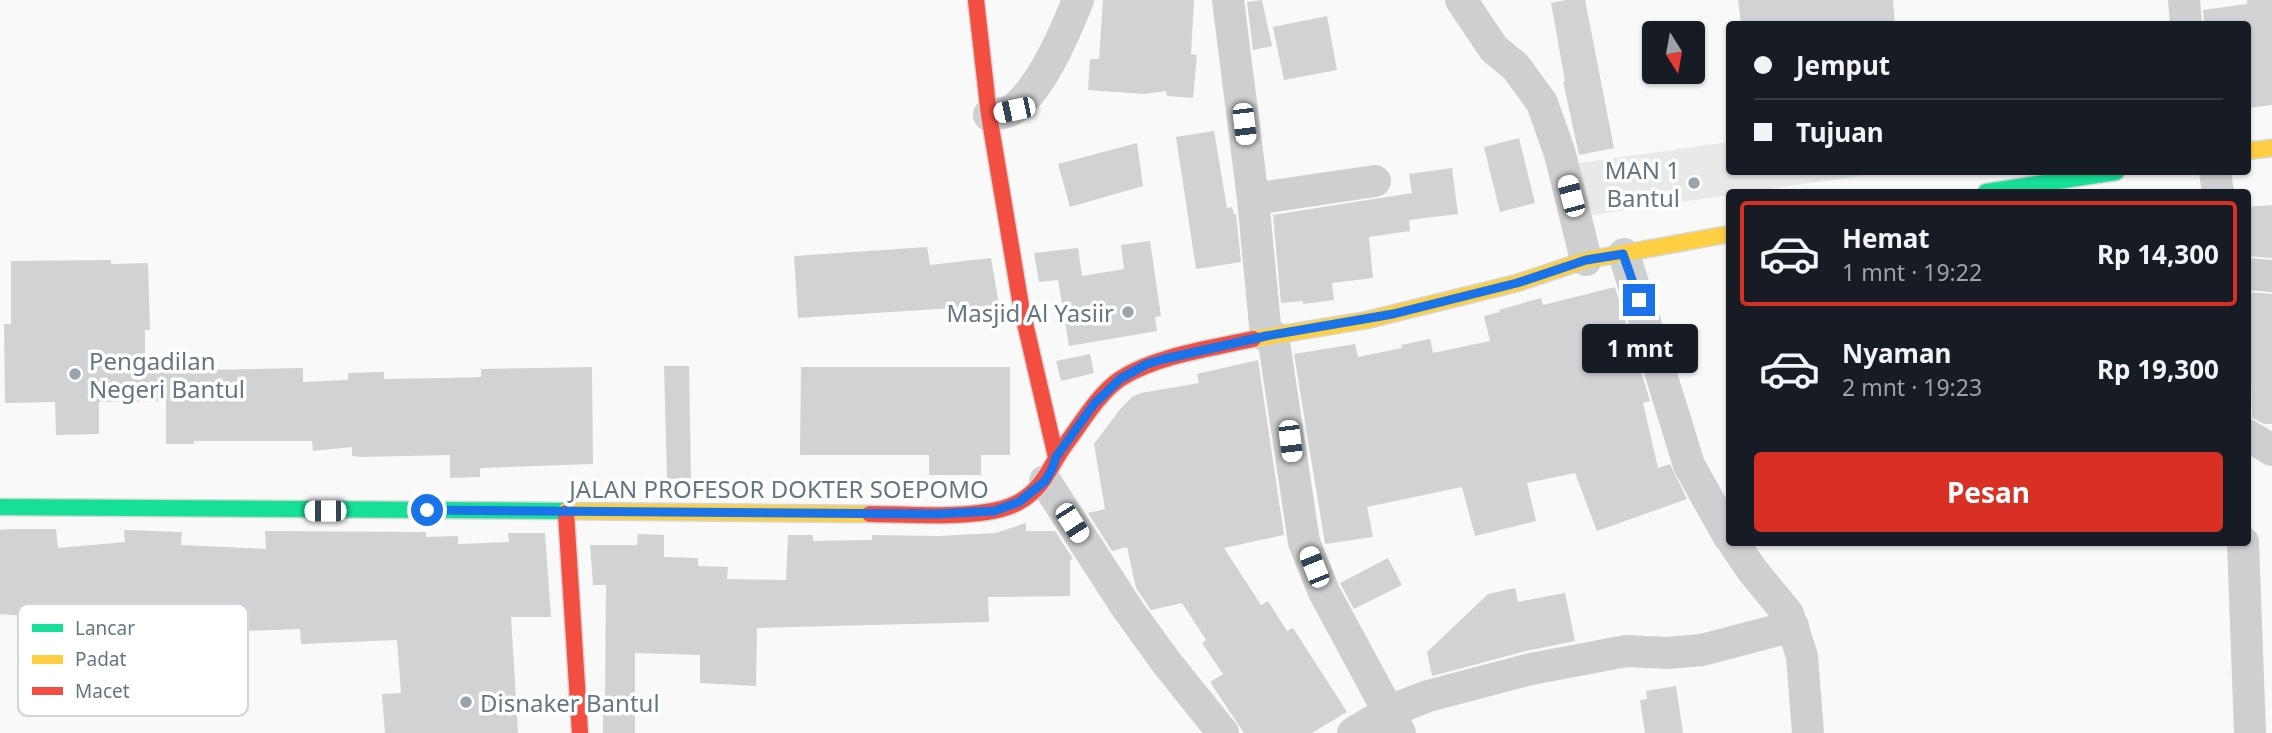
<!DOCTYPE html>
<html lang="id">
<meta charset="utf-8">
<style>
body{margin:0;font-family:"Noto Sans",sans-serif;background:#20242c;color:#f1f3f6;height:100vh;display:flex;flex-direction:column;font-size:26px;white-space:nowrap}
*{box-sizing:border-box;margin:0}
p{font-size:23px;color:#9ea1a6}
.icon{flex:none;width:38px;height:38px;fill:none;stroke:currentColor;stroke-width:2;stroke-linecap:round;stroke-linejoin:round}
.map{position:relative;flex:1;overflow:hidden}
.drawer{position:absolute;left:1726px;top:189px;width:525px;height:357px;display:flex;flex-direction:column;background:#171b24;border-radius:7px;box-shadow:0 2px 5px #0004}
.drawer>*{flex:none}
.hud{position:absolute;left:1726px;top:21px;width:525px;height:154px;border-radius:7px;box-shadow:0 2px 5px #0004;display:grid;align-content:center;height:154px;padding:0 28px;background:#171b24}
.needle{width:46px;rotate:169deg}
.fabs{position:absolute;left:1642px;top:21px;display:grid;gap:14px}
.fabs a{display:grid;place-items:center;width:63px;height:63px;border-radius:7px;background:#171b24;box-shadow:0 2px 5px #0004;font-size:35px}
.end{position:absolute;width:32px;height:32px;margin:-16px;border:9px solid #1a73e8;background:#fff;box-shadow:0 0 0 4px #fff}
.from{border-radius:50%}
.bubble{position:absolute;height:49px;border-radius:7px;background:#171b24;box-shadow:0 2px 5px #0004;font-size:23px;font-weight:700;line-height:49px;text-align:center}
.car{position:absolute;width:21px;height:42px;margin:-21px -10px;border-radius:9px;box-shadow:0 0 5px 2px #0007;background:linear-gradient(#fff 24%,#345 0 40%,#fff 0 76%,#345 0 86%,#fff 0)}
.hud b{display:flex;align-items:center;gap:24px;height:66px;font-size:26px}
.hud b+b{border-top:2px solid #363941}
.hud i{width:18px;height:18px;background:#f1f3f6}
ul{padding:12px 0 0;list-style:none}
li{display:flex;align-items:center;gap:21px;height:105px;margin:0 14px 10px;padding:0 14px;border:4px solid transparent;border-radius:7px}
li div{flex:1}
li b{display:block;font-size:26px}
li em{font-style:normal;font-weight:700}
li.current{border-color:#d93025}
li>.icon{width:63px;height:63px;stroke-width:1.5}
.button{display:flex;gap:14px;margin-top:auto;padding:14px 28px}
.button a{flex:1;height:80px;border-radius:7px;background:#d93025;color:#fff;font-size:28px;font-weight:700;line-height:80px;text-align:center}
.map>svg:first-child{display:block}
.built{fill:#e8e9e9}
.building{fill:#d0d2d3}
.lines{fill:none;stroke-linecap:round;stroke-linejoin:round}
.fast-casing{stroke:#d5d6d7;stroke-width:19}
.slow-casing{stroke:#d5d6d7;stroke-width:19}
.jam-casing{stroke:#d5d6d7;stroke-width:19}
.street{stroke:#cecfd0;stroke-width:32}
.fast{stroke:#16e098;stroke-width:16}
.slow{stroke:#ffcf43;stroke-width:16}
.jam{stroke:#f24e42;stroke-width:16}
.route{stroke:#1a73e8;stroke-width:9}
.poi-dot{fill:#99a4ac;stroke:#fff;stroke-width:2.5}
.labels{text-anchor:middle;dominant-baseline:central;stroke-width:7;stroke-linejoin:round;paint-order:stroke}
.poi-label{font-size:24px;fill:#657683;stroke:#fff;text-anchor:end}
.street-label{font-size:24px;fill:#657683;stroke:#fff}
.key{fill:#fff;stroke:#d1d6da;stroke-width:2}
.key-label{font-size:19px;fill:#657683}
</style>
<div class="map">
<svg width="2272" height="733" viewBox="0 0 2272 733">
<rect width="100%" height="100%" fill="#f9f9f9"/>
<!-- built -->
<path class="built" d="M1729,142V172H1879V173L1748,192H1729V195L1580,217L1572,164Z"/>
<!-- building -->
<path class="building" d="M1103,0H1194L1191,54L1197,55L1193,98L1167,96L1166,91L1144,94L1088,90L1090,59H1099Z
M1262,0L1272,46L1253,50L1247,2Z
M1566,0H1585L1614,148L1579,155L1563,81H1565L1551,3Z
M1738,0H1893L1895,24H1741Z
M2247,0H2272V105L2247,108V24H2204L2203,10L2247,4Z
M1327,16L1337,70L1284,80L1273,27Z
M1214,131L1227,208L1232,207L1234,214H1236L1241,262L1196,269L1176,137Z
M1519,138L1535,203L1500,212L1484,147Z
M1137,143L1143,186L1070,207L1058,164Z
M1452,168L1458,214L1409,220L1410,231L1369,237L1373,278L1332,283L1334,300L1303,304V301L1281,303L1273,215L1412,193L1409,174Z
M2272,205V258L2247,256V207Z
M1150,241L1161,316L1155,317L1157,331L1069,346L1058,280L1039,282L1034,253L1078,248L1082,276L1124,269L1121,245Z
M927,247L930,265L991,258L999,305L798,318L794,256Z
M111,260V264L148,263L150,330H145V371L303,368V382L348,380V373L384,372V379L448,378L481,377V369L592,367L593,464L480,468V477L450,478V455L361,457L352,456V447L313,451L312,441H194V444H166V401L99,402V434L56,435L55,402L5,403L4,324H11V261Z
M1615,287L1650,401L1643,403L1658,468L1670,464L1687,499L1597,531L1575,473L1527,483L1536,521L1475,536L1462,487L1367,507L1373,537L1325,544L1294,354L1355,344L1358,357L1402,348L1401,345L1430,339L1433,353L1490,341L1484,316L1500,312L1499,310L1541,298L1543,305Z
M2247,292L2272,294V424H2264L2252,418L2251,375H2248Z
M1090,354L1094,373L1061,381L1056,361Z
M1258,360L1284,535L1224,548L1261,605L1268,601L1287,631L1293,628L1347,712L1312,733H1244L1210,682L1223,674L1202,643L1206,640L1182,603L1151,610L1136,588L1127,547L1112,551L1088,513L1105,509L1094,444L1121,408L1132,397L1141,393L1199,383L1197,374Z
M664,366H689L691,478L667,479Z
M801,367H1010V455H981V475H929V455H800Z
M1026,523V531H1055L1073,559L1070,560V596L988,597L989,622L757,628L756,686L700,683V655L635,653V733H603V698H605L606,585H593L590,545H637L638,534L664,535V557L698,558V566L728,567L727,579L786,580L788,535H813V541L872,540V535L938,536L996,533Z
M12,529H56L58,548L125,542L124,530L182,532L181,545L266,549L265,531L426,532V537L458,536V544L509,542L508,533H545L551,617H511L518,733H385L382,694L401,693L397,640L301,644L300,629L188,633L189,649L166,650L167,705H140L136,613L91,612L92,624L63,625V619L0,614V530Z
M1388,558L1402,585L1354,609L1340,583Z
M1515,588L1518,602L1565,593L1575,641L1526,651L1432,676L1427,652L1488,594Z
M1676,686L1683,733H1645L1640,700L1647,699L1646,691Z"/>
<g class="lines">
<!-- fast casing -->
<g class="fast-casing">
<path id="fast" d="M1986,192L2116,172
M0,507L566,511"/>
</g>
<!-- slow casing -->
<g class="slow-casing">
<path id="slow" d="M2247,151L2272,148
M1253,339L1367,320L1517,283L1586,260L1729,234
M566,511L870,514"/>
</g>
<!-- jam casing -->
<g class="jam-casing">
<path id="jam" d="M976,0L989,115L1021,306L1056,457
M566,513L580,733
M870,514C909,514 986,521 1019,502C1045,487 1049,467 1065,445C1081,424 1098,394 1120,379C1155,356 1212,348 1253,339"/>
</g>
<!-- street -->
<path class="street" d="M1228,0L1253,199L1266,336
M1461,0L1494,49L1516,67L1542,103L1560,154L1586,260
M2184,0L2186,24
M989,115C997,114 1009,113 1015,108C1043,85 1065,33 1078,0
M2215,172L2218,192
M1253,199L1375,181
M1624,254L1689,465L1729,537
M2247,274L2272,276
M1273,336L1304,542L1324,592L1400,733
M2247,435L2272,450
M1045,481L1127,608L1166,662L1223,733
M1733,542L1752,570L1788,614L1802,656L1808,733
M2243,542L2250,733
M1353,733L1390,711L1428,696L1531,669L1626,651L1667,653L1702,650L1793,626"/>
<!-- fast -->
<use href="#fast" class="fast"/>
<!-- slow -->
<use href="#slow" class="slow"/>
<!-- jam -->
<use href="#jam" class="jam"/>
</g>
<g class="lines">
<!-- route -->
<path class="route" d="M427,510L937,514L994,511L1019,502L1045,481L1052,469L1056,457L1094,404L1120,379L1147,364L1164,359L1266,336L1393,314L1517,283L1586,260L1623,254L1639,300"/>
</g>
<!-- markers -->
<g class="poi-dot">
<circle cx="1694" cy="183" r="7"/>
<circle cx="1128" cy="312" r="7"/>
<circle cx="75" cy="374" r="7"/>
<circle cx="466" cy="702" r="7"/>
</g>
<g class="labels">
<!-- poi labels -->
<g class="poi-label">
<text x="1680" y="169">MAN 1<tspan x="1680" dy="28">Bantul</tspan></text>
<text x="1114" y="312">Masjid Al Yasiir</text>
<text x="89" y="360" text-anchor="start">Pengadilan<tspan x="89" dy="28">Negeri Bantul</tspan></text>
<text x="480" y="702" text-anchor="start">Disnaker Bantul</text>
</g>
<!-- street labels -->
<g class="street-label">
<text x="779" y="488">JALAN PROFESOR DOKTER SOEPOMO</text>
</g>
</g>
<!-- legend -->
<rect x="18" y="604" width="230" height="112" rx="10" class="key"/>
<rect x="32" y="624" width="31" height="8" fill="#16e098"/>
<rect x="32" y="655" width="31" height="9" fill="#ffcf43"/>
<rect x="32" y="687" width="31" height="8" fill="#f24e42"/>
<g class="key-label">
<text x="75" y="635">Lancar</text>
<text x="75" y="666">Padat</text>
<text x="75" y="698">Macet</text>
</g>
</svg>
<div class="fabs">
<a><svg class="needle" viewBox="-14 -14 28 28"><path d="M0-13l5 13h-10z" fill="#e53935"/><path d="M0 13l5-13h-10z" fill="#9ea1a6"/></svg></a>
</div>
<i class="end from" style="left:427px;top:510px"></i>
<i class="end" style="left:1639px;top:300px"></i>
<div class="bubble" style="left:1582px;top:324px;width:116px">1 mnt</div>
<i class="car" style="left:1014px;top:110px;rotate:258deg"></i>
<i class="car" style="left:1244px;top:124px;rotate:173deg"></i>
<i class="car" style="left:1571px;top:196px;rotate:345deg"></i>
<i class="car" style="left:1290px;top:441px;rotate:173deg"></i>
<i class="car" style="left:325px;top:511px;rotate:270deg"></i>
<i class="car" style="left:1072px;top:523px;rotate:147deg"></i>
<i class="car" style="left:1314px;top:567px;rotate:338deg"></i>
<div class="hud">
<b><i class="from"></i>Jemput</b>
<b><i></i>Tujuan</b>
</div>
<section class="drawer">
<ul>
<li class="current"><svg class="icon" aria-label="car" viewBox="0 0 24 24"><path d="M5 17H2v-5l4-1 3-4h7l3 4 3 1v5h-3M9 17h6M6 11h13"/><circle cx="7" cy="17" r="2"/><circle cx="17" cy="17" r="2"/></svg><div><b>Hemat</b><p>1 mnt · 19:22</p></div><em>Rp 14,300</em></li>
<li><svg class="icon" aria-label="car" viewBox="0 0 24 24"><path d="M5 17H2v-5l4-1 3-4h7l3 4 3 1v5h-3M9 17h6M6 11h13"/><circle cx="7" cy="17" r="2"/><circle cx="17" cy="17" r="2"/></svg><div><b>Nyaman</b><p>2 mnt · 19:23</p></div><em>Rp 19,300</em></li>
</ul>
<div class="button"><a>Pesan</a></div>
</section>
</div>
